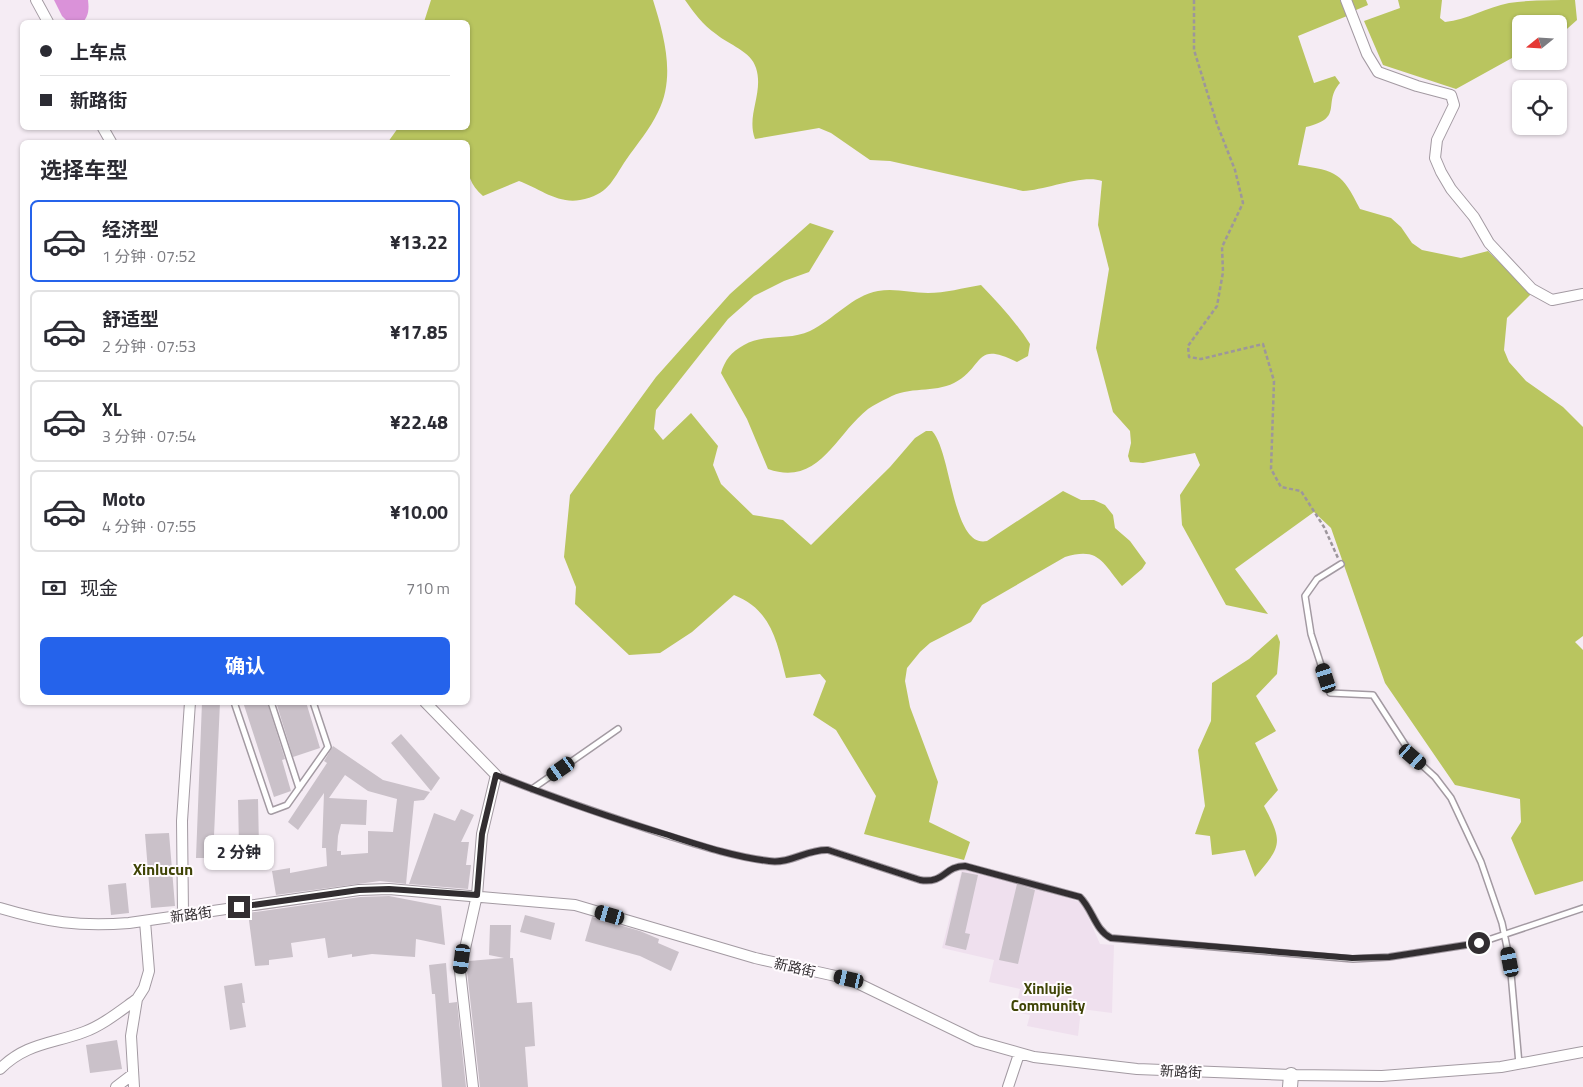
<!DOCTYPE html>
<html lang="zh">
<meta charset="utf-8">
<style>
body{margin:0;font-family:"Titillium Web","Noto Sans SC",sans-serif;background:#f2f2f3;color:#2b2b33;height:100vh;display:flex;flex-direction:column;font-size:19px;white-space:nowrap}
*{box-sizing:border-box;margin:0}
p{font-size:16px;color:#7c7c81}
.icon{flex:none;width:28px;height:28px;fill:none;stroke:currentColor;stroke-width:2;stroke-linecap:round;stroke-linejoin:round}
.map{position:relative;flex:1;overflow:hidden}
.sheet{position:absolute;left:20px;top:140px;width:450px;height:565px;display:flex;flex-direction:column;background:#fff;border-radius:8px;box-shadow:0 1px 4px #0004}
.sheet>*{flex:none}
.top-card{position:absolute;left:20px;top:20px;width:450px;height:110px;border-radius:8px;box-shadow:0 1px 4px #0004;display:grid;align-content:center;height:110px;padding:0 20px;background:#fff}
.needle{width:32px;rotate:252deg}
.tools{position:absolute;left:1512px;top:15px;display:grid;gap:10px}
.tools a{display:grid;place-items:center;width:55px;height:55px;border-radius:8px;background:#fff;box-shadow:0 1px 4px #0004;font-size:25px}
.end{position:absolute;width:22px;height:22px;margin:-11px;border:6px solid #322e31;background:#fff;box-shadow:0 0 0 2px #fff}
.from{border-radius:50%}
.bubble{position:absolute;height:35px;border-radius:8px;background:#fff;box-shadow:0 1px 4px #0004;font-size:16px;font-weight:700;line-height:35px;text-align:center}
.car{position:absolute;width:15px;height:30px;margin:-15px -8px;border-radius:6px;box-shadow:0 0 4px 1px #0007;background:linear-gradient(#222 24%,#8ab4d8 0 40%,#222 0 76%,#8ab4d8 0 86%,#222 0)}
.top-card b{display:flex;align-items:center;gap:18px;height:48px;font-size:19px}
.top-card b+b{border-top:1px solid #e1e1e2}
.top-card i{width:12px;height:12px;background:#2b2b33}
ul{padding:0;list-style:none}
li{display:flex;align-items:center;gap:15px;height:82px;margin:0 10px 8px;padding:0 10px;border:2px solid #e1e1e2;border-radius:8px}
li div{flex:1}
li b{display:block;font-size:19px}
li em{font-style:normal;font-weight:700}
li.on{border-color:#2563eb}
li>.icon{width:45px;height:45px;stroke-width:1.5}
h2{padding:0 20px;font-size:22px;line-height:60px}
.pay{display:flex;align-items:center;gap:12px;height:55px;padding:0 20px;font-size:19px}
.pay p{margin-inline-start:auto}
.action{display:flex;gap:10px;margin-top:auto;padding:10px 20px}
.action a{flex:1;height:58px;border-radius:8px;background:#2563eb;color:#fff;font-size:20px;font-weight:700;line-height:58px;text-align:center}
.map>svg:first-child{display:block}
.built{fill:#efe0ee}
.forest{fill:#b9c55f}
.water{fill:#da92d9}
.building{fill:#cac1c9;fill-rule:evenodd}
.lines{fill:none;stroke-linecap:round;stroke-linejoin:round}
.service-casing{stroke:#a39aa2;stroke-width:8}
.minor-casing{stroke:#a39aa2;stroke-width:12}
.tertiary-casing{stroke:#a39aa2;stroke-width:16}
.path{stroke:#9d969c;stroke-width:2.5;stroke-dasharray:4 2.5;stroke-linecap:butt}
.service{stroke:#fff;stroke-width:5}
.minor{stroke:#fff;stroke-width:10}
.tertiary{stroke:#fff;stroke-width:14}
.route{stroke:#322e31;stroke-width:6}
.labels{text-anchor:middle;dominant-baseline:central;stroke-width:4;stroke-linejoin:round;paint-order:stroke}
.street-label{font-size:14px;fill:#322e31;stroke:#fffbfe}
.neighbourhood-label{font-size:15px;font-weight:bold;fill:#3f4405;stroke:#fffbfe}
.quarter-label{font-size:16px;font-weight:bold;fill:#3f4405;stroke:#fffbfe}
</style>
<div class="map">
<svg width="1583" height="1087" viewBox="0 0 1583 1087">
<rect width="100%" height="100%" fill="#f5ecf4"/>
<!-- built -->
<path class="built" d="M962,869L1037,887L1082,903L1100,944L1114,945L1112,1013L1081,1009L1078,1036L1027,1026L1030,1015L1015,1012L1020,989L989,982L994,960L942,948Z"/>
<!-- forest -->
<path class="forest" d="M431,0H653C664,35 676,77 658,112C650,129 637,144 626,160C612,181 608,195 580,200C557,204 539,188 519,181L483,196C464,180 468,165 468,142H388L398,128H468V22H424Z
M685,0H1341L1347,16L1298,36L1314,83L1335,76L1340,83C1322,103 1345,118 1306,127L1298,165C1337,171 1342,173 1360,209L1391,218L1401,227L1412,243L1422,250L1461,258L1488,251L1531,294L1507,318L1504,350L1509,362L1526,381L1563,407L1583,427V636L1575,642L1583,650V881L1535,895L1511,838L1521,822L1520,799L1455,785L1385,683L1331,528L1314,512L1235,569L1268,614L1226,605L1182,525L1180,495L1200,465L1195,453L1143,463L1130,462L1128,456L1131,443L1130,431L1113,412L1096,348L1109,269L1098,225L1102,181C1083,174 1046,190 1023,191L890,161L870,160L831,133L819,128L755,139C746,115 764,93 756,68C751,51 729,45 716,34C703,25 694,13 685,0Z
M1351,0H1366L1368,5L1356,10Z
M1398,0H1442L1440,18L1445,22C1467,20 1487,7 1509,3C1530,0 1553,0 1575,0L1577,20L1559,36V24H1521V53L1456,89L1383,65L1364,21L1400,8Z
M810,223L834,231L809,272L784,281L754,296L728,319L656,410L654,429L663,440L691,413L718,446L713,465L721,484L753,515L783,520L811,545L890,467L915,438L926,431H932C952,452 952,549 987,541L1063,491L1081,500H1094L1105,505L1113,515L1115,528L1130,541L1146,563L1142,569L1122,586C1102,562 1099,547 1065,557L982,605L971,622L930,643L920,652L907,668L905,681L910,707L938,782L929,822L970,842L964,860L864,834L876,796L836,730L813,715L826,681L820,674L786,678C777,642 772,610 734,595L692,632L660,653L629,655L575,604L576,587L564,557L570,495L656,377L730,294Z
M981,285C999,304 1016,322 1030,344L1028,356L1017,362C973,340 985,367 954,383C934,393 909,386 888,398C881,401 874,405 868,409C835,435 819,487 768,469L747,419L721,373C725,360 731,352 744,345C764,333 789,341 810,331C833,320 853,295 878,291C895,288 911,293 928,293C945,293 963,288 981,285Z
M1277,634L1280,642L1277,674L1256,696L1276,731L1255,743L1278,790L1264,806C1283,842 1282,846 1255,877L1245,850L1212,855L1210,836L1195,834L1205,806L1198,750L1211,721L1212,683L1249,659Z"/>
<!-- water -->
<path class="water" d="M54,0H88C89,9 89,15 83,22H68L62,16Z"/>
<!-- building -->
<path class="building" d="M202,702H220L213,858H196Z
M243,702H267L285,759L282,760L291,791L274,797Z
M276,702H306L320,748L293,757Z
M401,734L440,778L431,791L391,743Z
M333,746L383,780L430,792L424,800L414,801L406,884L380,881L276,895L272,871L290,868V873L327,866L326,848H322L324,793L298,830L288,822L327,763L324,761ZM345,775L368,791L397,799L393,832L368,831V853L341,855V851H337L338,836L341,824L366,825L367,800L329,798Z
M258,799L259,847H239L238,800Z
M461,809L474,815L461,842H469L466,865H471L468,889L409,884L434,813L455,821Z
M169,833L175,906L151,908L145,834Z
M962,872L978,875L965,933L970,934L966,950L945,945Z
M126,883L129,913L111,915L108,885Z
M1017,884L1035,890L1018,964L999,960Z
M389,896L441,906L445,945L416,939L415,957L372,954L352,957V954L328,958L325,938L291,943L293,957L269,960V965L255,966L248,913L360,897Z
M525,915L555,923L551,940L520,932Z
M592,917L640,931L659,939L658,943L679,952L671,971L640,956L585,941Z
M490,925H511L510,958H513L517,1003L532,1002L535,1046L525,1047L528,1087H480L467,971L469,961L504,958L489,955Z
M446,963L449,1003L457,1002L466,1087H442L435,994H432L429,965Z
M242,983L245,1003H242L246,1027L230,1030L224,986Z
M117,1040L122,1069L90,1073L86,1045Z"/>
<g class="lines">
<!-- service casing -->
<g class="service-casing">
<path id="service" d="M1341,564L1317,579L1305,596L1311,634L1330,693L1373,695L1413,757L1435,777L1451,798L1481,862L1502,923L1510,962L1519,1064
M234,702L271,811L287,805L328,747L313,702
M271,702L299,788
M496,775C553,798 610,817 669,836C701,846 735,857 769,861C791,864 807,849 828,850L920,880C945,884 944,866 965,866L1080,897C1093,910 1095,930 1111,938L1353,959L1389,957L1479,943L1583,908
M532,789L618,729"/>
</g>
<!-- minor casing -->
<g class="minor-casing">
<path id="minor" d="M36,0L48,22
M1346,0L1367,54L1378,72L1417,86L1451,95L1454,105L1437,140L1435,158L1441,172L1451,189L1474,217L1489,243L1532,289L1552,300L1583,294
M103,128L111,142
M425,702L496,775L482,834L477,895L460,971L473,1087
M0,908C47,922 79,927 129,923L359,890L389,889L575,905L755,958L849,979L977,1041L1034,1057L1137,1069L1291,1075L1382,1076L1501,1067L1583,1052
M183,915L182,821L190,702
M0,1069C26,1043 52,1044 84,1032C103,1025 120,1011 137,999
M116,1087L133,1074
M134,1087L131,1036L137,999L144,988L149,971L145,921
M1008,1087L1019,1054"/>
</g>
<!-- tertiary casing -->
<g class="tertiary-casing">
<path id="tertiary" d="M1290,1087L1291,1075"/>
</g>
<!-- path -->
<path class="path" d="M1194,0V50L1217,124L1235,170L1243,203L1222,247L1223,272L1217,306L1188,346L1189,357L1201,359L1263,344L1274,381L1271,469L1281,487L1301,491L1324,527L1338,558"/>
<!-- service -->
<use href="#service" class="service"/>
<!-- minor -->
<use href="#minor" class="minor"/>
<!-- tertiary -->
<use href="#tertiary" class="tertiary"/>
</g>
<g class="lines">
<!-- route -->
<path class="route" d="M239,907L359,890L389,889L477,895L482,834L496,775C552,797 608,817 665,834C699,845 734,857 769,861C791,864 807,849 828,850L920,880C945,884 944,866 965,866L1080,897C1093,910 1095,930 1111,938L1352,958L1389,957L1479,943"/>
</g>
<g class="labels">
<!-- street labels -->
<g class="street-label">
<text transform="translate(191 914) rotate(-8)">新路街</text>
<text transform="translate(795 967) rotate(13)">新路街</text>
<text transform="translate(1181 1071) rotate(3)">新路街</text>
</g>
<!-- neighbourhood labels -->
<g class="neighbourhood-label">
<text x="1048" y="988">Xinlujie<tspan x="1048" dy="17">Community</tspan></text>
</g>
<!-- quarter labels -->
<g class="quarter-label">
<text x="163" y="869">Xinlucun</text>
</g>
</g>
</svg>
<div class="tools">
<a><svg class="needle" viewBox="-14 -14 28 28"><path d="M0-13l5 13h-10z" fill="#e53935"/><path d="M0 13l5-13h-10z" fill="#7c7c81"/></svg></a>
<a><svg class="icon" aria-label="locate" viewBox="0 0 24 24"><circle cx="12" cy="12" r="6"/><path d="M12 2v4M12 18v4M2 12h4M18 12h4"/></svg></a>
</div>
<i class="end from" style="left:1479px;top:943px"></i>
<i class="end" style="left:239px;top:907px"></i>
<div class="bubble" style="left:204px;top:835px;width:70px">2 分钟</div>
<i class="car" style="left:1326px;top:678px;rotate:342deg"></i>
<i class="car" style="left:1413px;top:757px;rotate:131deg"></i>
<i class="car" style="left:561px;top:769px;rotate:235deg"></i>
<i class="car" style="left:610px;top:915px;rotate:286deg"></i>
<i class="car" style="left:462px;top:959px;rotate:187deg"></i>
<i class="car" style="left:1510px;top:962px;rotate:349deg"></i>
<i class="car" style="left:849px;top:979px;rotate:283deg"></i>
<div class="top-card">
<b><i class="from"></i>上车点</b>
<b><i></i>新路街</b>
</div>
<section class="sheet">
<h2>选择车型</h2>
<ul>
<li class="on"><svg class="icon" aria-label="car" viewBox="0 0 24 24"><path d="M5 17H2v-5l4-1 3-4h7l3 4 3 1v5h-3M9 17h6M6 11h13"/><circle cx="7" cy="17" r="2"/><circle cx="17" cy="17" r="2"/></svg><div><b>经济型</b><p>1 分钟 · 07:52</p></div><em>¥13.22</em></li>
<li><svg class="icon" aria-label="car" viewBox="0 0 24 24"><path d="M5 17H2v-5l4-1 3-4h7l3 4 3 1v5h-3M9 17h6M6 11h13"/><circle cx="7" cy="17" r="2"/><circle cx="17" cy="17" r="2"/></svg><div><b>舒适型</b><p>2 分钟 · 07:53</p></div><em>¥17.85</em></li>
<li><svg class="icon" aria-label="car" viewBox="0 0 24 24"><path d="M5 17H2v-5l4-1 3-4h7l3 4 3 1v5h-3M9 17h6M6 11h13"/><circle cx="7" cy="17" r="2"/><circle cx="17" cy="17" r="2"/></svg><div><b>XL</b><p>3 分钟 · 07:54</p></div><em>¥22.48</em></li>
<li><svg class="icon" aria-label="car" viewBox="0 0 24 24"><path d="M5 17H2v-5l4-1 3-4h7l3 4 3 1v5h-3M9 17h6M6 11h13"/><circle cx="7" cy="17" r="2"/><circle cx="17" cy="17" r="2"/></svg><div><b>Moto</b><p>4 分钟 · 07:55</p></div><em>¥10.00</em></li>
</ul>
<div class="pay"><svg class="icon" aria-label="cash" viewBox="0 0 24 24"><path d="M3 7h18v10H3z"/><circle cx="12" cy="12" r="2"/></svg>现金<p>710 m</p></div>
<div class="action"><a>确认</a></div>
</section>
</div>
